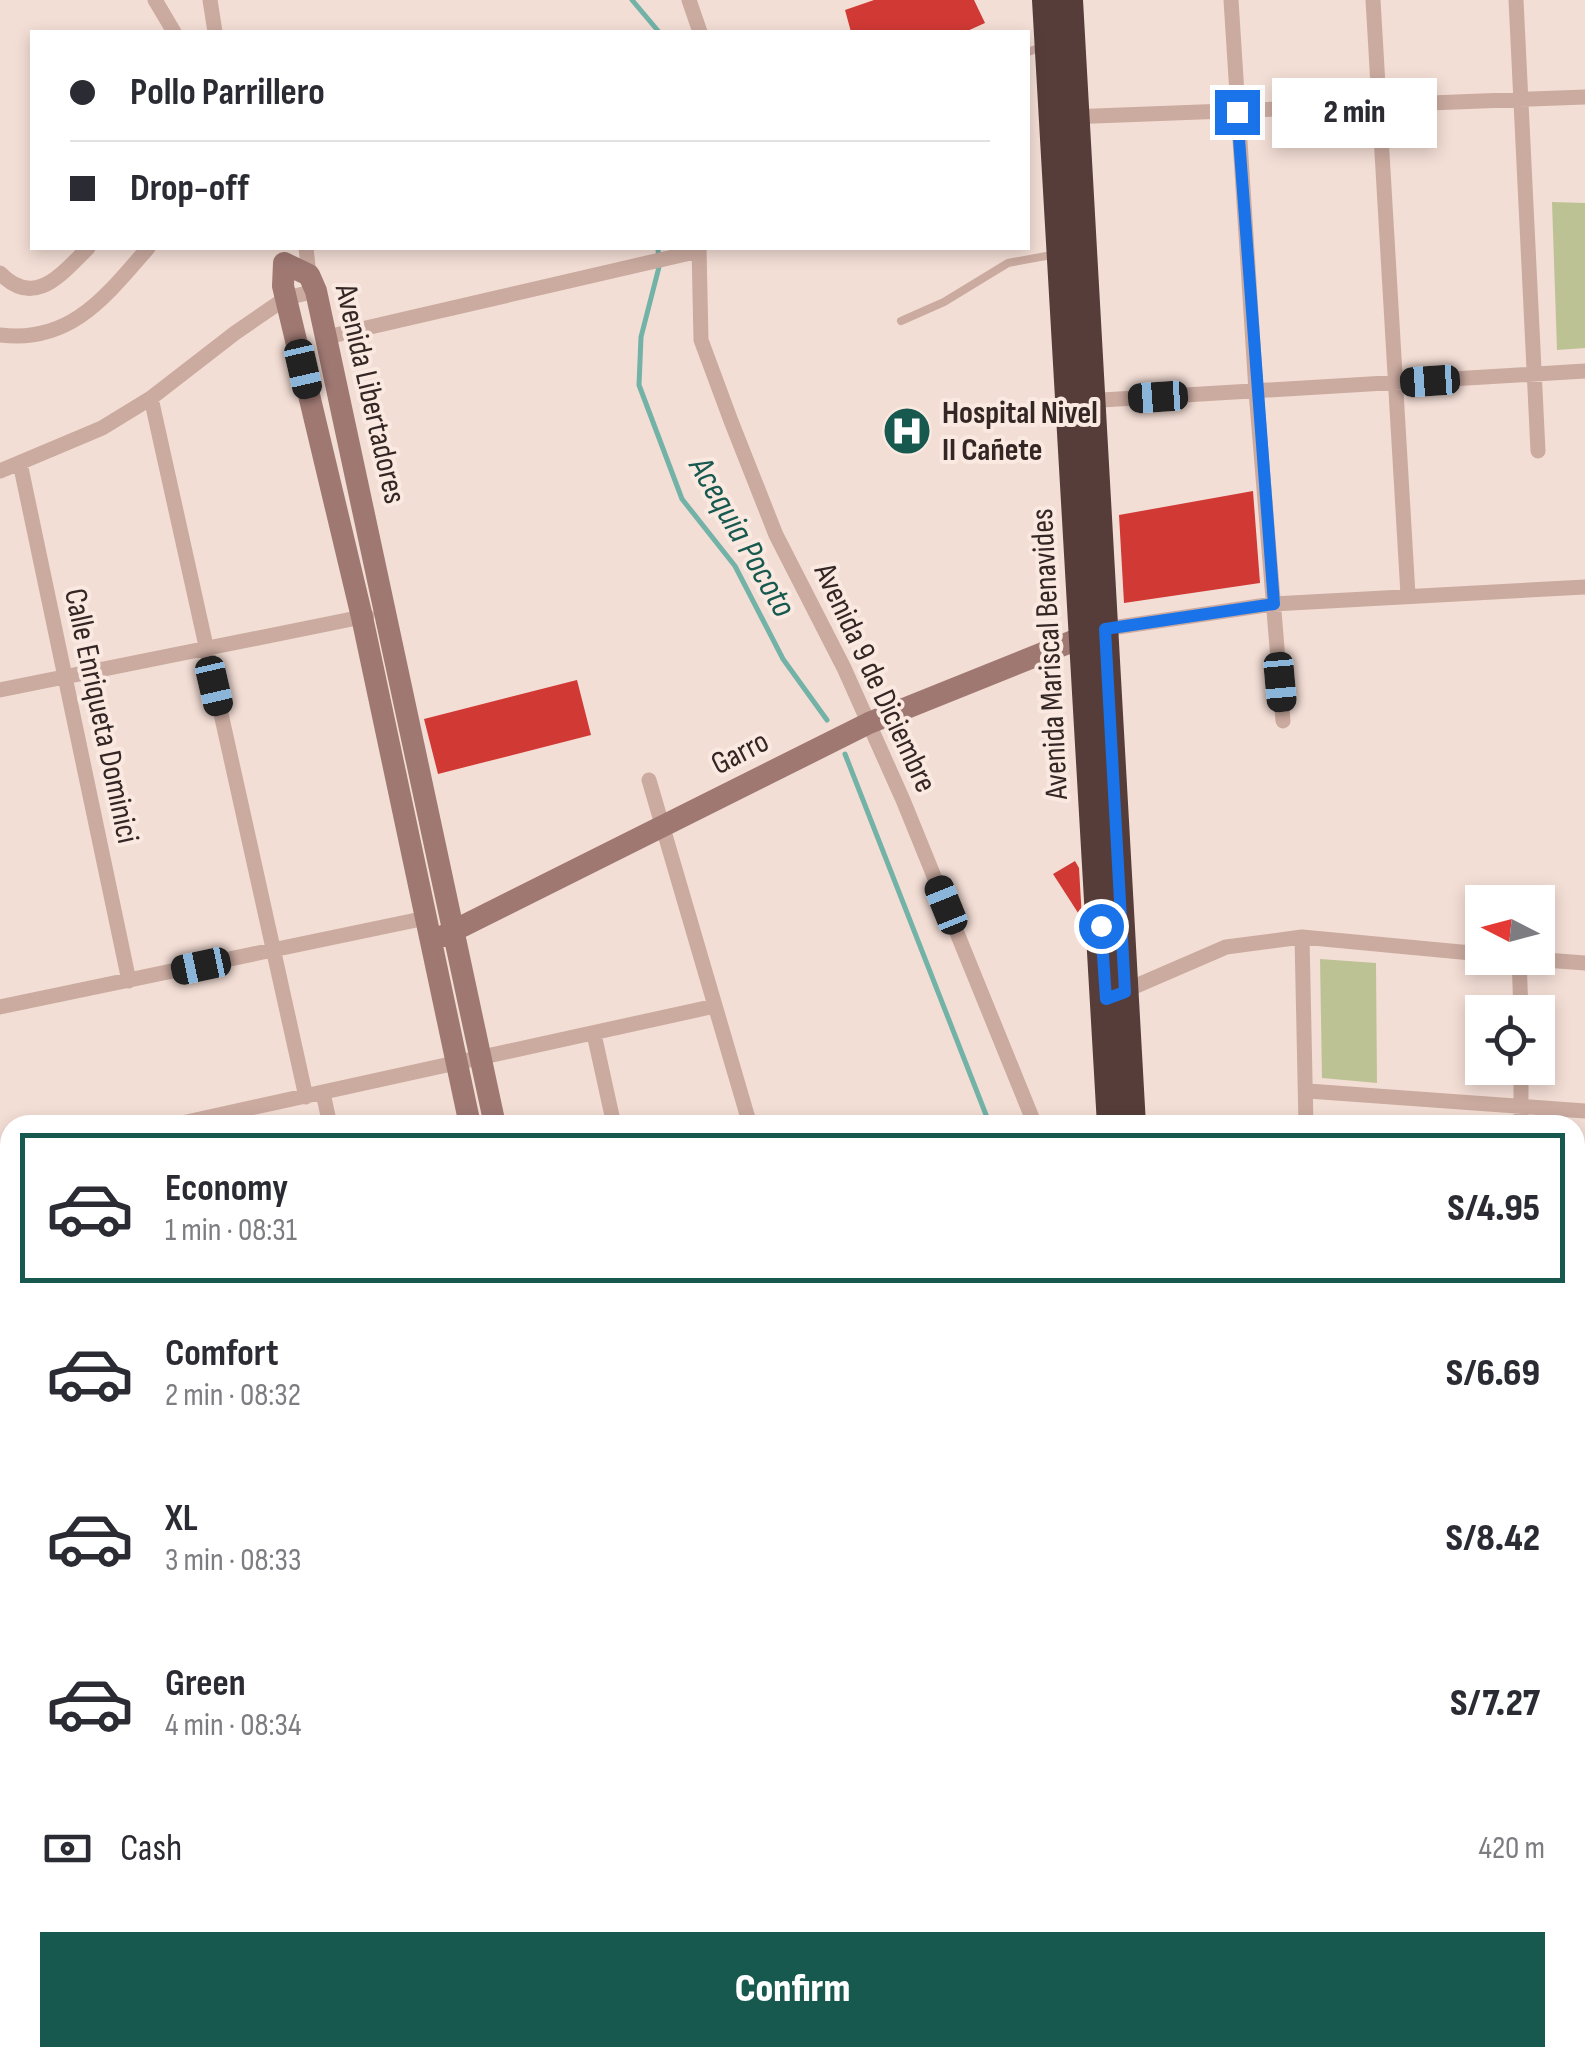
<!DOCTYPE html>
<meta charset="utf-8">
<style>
body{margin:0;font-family:"Sofia Sans Condensed",sans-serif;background:#f7f7f7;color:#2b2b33;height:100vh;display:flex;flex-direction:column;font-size:38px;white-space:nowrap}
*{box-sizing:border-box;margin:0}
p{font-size:32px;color:#7c7c81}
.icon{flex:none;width:55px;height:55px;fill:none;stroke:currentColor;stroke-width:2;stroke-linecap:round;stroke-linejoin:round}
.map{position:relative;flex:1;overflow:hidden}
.details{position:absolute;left:0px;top:1115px;width:1585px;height:952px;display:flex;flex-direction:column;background:#fff;border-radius:30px 30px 0 0;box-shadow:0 5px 15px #0003}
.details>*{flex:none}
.hud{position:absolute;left:30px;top:30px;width:1000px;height:220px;border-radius:0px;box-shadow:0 5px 15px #0003;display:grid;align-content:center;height:220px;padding:0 40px;background:#fff}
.needle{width:65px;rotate:276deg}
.fabs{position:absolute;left:1465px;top:885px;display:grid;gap:20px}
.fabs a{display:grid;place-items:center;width:90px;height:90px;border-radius:0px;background:#fff;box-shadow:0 5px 15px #0003;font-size:50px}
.end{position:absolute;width:45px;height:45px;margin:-22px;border:12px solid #1a73e8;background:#fff;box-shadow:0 0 0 5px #fff}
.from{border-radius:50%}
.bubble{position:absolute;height:70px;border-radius:0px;background:#fff;box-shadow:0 5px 15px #0003;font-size:32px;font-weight:800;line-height:70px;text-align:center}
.car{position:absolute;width:30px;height:60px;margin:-30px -15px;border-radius:12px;box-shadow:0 0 8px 2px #0007;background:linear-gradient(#222 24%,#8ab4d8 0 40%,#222 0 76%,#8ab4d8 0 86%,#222 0)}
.hud b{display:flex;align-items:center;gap:35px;height:95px;font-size:38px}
.hud b+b{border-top:2px solid #e1e1e2}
.hud i{width:25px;height:25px;background:#2b2b33}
ul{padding:18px 0 0;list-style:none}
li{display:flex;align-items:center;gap:30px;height:150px;margin:0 20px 15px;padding:0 20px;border:5px solid transparent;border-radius:0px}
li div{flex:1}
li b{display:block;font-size:38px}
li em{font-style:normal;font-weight:800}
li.active{border-color:#17594f}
li>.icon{width:90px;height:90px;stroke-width:1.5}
.pay{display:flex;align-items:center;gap:25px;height:110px;padding:0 40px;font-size:38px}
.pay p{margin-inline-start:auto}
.button{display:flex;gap:20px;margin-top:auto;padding:20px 40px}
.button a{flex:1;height:115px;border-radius:0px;background:#17594f;color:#fff;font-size:40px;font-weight:800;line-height:115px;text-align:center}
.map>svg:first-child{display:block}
.green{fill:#bdc294}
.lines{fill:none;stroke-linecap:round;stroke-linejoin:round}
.stream{stroke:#72b2a7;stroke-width:5}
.building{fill:#d13935}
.lane{stroke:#cbaba0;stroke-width:8}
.street{stroke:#cbaba0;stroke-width:15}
.secondary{stroke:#9f7872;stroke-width:22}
.primary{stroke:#785853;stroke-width:25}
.highway{stroke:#563d3a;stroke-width:28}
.route{stroke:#1a73e8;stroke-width:12}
.labels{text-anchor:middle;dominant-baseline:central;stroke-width:8;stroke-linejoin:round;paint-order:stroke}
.street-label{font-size:32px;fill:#342624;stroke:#fae9e1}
.poi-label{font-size:32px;font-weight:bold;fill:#342624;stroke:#fae9e1;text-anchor:start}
.water-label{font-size:35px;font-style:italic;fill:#17594f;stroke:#fae9e1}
</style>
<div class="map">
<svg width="1585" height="2067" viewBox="0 0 1585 2067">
<rect width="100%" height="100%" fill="#f3ded5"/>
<!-- green -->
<path class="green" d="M1552,202L1585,203V348L1557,350Z
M1320,959L1376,963L1377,1083L1322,1078Z
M1579,1752H1585V1804L1576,1803Z"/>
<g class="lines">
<!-- stream -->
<path class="stream" d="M632,0L659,32
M658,248L659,267L641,337L639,385L682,499L735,566L783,659L827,720
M845,754L990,1125"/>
</g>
<!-- building -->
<path class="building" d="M874,0H974L985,23L965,32H851L845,10Z
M1253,491L1260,583L1124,603L1119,515Z
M577,680L591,735L438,774L424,719Z
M1075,861L1079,868L1082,919L1053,874Z"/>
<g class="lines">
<!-- lane -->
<path class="lane" d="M1028,52L1044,46
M901,321L944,302L1008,263L1057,254
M1575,2057L1585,2058"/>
<!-- street -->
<path class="street" d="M155,0L174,32
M210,0L215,32
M689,0L700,32
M1231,0L1256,391L1283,721
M1373,0L1408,595
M1516,0L1538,451
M1069,117L1585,97
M306,248L309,275
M699,248L701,340L731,421L776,535L844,668L903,800L1035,1125
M0,273C35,310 63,272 88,248
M0,335C71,344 106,296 148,248
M327,337L699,251
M151,398L306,1097
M1085,401L1585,371
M20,463L129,981
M0,471L102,428L151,398L235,333L286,298L316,291
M1105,629L1273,604L1585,587
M0,690L367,616
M649,780L750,1125
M1302,937L1306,1125
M1519,958L1585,963
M1519,958L1521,1012
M1122,992L1226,947L1302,937L1482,954
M0,1007L426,918
M594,1034L614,1125
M1308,1091L1585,1111
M323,1093L330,1125
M173,1125L715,1006
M1521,1125V1068
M0,1163L10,1161
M1575,1258H1585
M1575,1372L1585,1373
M1575,1480L1585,1481
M0,1481H10
M1575,1598L1585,1599
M1575,1717L1585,1718
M1575,1997L1585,1999
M842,2058L845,2067
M1545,2058V2067
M3,2067L48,2058
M720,2067L762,2058
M958,2067L959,2058"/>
<!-- secondary -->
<path class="secondary" d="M443,936L869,723L1098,631
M470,1125L362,617L283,286L284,263L309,275L316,291L495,1125
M666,2058L668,2067
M692,2058L694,2067"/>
<!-- primary -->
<path class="primary" d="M1575,1970L1585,1972"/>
<!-- highway -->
<path class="highway" d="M1046,0L1111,1125
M1069,0L1132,1125
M1247,2058L1249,2067
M1204,2067L1206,2058"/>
</g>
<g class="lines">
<!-- route -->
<path class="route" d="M1101,926L1106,999L1125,992L1105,629L1274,604L1237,112"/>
</g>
<!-- icons -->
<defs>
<g id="hospital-disc" transform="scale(2.5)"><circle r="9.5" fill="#17594f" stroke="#fae9e1"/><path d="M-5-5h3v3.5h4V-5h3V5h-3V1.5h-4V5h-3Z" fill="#fff"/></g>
</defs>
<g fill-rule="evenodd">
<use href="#hospital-disc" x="907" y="431"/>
</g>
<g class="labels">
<!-- street labels -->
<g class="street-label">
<text transform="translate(370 394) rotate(77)">Avenida Libertadores</text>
<text transform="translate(1050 654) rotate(-93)">Avenida Mariscal Benavides</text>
<text transform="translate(875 678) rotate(65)">Avenida 9 de Diciembre</text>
<text transform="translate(101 716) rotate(78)">Calle Enriqueta Dominici</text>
<text transform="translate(740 753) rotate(-27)">Garro</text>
</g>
<!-- poi labels -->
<g class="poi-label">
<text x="942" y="413">Hospital Nivel<tspan x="942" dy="37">II Cañete</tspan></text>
</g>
<!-- water labels -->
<g class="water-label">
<text transform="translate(742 537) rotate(60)">Acequia Pocoto</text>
</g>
</g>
</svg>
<div class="fabs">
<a><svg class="needle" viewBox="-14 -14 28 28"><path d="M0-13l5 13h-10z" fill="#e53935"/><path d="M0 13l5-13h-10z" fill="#7c7c81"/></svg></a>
<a><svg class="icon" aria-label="locate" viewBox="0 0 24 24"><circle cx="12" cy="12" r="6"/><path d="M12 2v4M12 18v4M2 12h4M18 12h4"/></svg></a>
</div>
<i class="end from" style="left:1101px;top:926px"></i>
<i class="end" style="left:1237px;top:112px"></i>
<div class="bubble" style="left:1272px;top:78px;width:165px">2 min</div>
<i class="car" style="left:303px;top:369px;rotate:167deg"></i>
<i class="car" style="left:1430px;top:381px;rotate:266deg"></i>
<i class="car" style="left:1158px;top:397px;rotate:266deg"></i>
<i class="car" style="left:1280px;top:682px;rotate:175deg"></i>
<i class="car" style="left:214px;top:686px;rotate:167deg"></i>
<i class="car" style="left:946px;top:905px;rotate:338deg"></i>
<i class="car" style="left:201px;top:966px;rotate:258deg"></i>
<div class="hud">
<b><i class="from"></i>Pollo Parrillero</b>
<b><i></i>Drop-off</b>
</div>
<section class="details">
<ul>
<li class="active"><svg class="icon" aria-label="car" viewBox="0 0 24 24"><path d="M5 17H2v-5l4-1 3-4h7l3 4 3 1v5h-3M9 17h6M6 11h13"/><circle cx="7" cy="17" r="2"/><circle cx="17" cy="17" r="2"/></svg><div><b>Economy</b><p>1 min · 08:31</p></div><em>S/4.95</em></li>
<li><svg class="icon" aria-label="car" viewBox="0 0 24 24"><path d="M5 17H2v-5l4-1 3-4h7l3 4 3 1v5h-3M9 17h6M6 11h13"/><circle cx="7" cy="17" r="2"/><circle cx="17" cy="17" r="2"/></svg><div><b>Comfort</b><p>2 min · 08:32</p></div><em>S/6.69</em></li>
<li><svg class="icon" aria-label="car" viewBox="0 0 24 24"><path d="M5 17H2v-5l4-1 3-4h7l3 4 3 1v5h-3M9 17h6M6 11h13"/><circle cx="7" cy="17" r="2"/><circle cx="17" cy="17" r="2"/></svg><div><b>XL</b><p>3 min · 08:33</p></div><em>S/8.42</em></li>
<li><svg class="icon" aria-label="car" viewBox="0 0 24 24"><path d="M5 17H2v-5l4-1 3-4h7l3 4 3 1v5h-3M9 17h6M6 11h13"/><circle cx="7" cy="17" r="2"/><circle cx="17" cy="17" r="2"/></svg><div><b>Green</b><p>4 min · 08:34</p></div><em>S/7.27</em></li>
</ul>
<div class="pay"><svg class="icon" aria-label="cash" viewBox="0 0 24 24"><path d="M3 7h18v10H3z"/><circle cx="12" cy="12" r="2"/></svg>Cash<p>420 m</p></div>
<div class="button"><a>Confirm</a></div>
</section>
</div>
